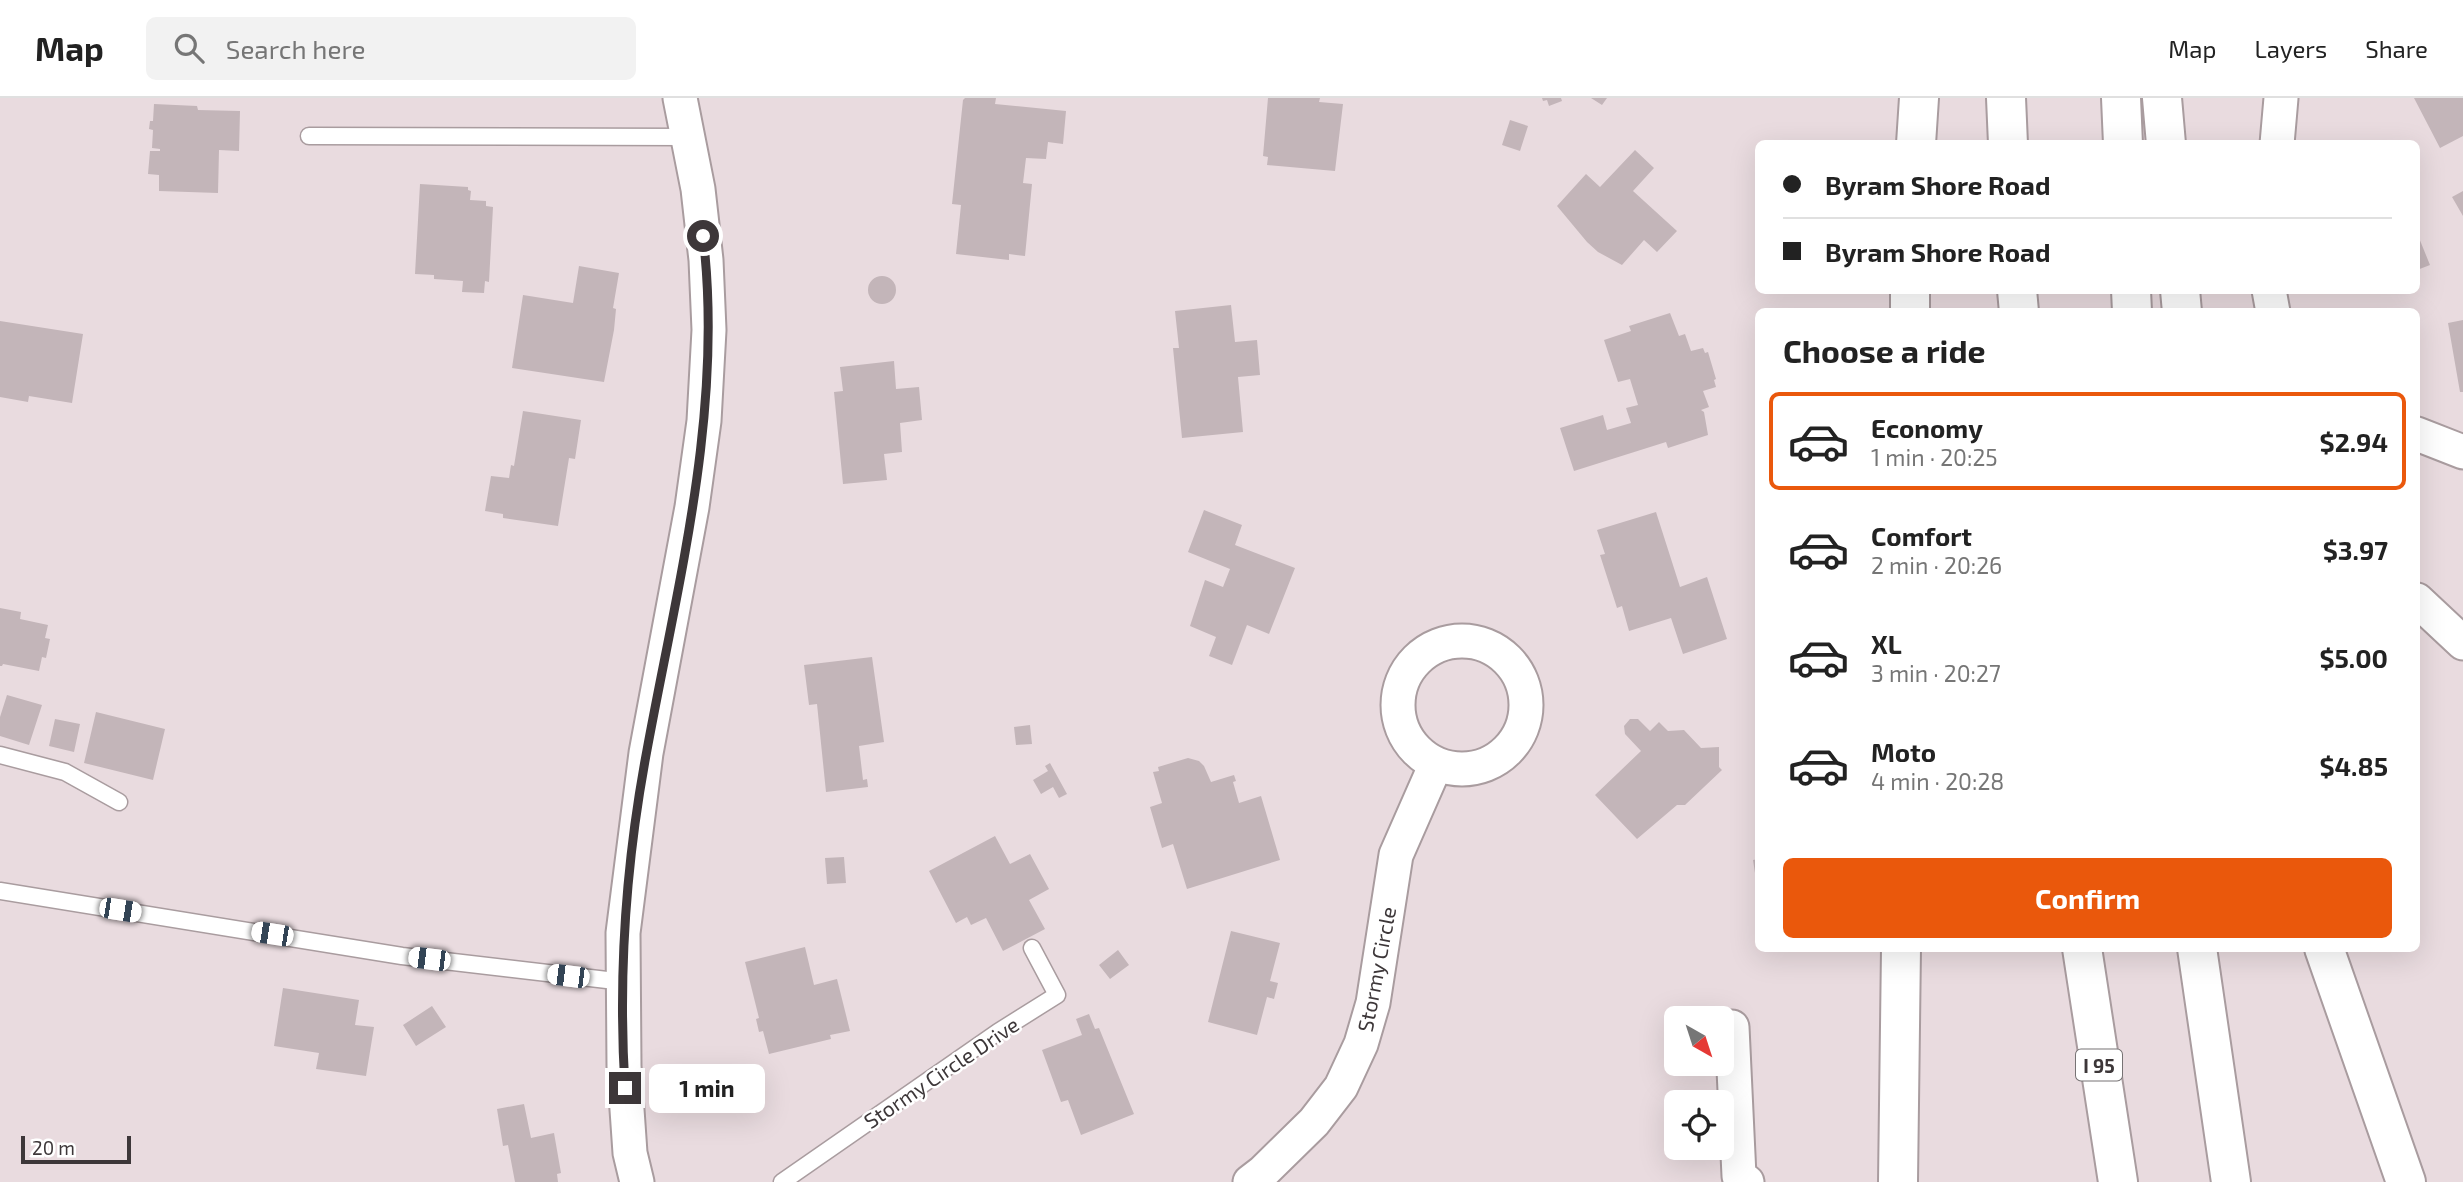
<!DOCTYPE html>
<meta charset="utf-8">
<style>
body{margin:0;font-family:"Exo 2",sans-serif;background:#f2f2f2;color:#222;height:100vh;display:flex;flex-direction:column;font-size:26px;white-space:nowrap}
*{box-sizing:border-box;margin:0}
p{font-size:23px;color:#767676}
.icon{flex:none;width:38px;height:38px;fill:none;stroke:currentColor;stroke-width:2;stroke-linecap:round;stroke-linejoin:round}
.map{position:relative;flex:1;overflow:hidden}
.sheet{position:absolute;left:1755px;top:210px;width:665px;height:644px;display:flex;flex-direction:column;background:#fff;border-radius:10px;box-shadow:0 7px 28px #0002}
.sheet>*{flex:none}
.top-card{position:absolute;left:1755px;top:42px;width:665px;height:154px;border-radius:10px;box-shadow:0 7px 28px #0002;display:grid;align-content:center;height:154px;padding:0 28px;background:#fff}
.needle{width:46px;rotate:141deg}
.tools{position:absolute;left:1664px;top:908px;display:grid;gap:14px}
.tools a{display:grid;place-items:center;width:70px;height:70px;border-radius:10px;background:#fff;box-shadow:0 7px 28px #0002;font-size:35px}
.scale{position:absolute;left:21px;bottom:18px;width:110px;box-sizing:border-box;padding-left:7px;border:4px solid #3d3739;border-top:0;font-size:19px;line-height:24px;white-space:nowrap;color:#3d3739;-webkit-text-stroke:5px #fff;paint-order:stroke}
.end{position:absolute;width:32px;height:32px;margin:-16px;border:9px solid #3d3739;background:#fff;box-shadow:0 0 0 4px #fff}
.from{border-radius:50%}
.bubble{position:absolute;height:49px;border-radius:10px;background:#fff;box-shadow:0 7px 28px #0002;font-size:23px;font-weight:700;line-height:49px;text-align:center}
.car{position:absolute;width:21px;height:42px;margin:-21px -10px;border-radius:9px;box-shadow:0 0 5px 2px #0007;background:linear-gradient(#fff 24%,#345 0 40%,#fff 0 76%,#345 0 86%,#fff 0)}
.top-card b{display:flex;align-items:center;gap:24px;height:66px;font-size:26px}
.top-card b+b{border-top:2px solid #e0e0e0}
.top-card i{width:18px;height:18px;background:#222}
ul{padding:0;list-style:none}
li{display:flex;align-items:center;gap:21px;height:98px;margin:0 14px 10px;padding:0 14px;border:4px solid transparent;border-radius:10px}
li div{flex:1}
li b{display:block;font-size:26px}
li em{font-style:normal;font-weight:700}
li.current{border-color:#ea580c}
li>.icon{width:63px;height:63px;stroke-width:1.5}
h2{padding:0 28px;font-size:32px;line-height:84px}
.primary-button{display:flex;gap:14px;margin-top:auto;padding:14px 28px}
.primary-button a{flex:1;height:80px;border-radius:10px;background:#ea580c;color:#fff;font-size:28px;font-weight:700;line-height:80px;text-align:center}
header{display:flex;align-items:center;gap:42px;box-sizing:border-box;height:98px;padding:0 35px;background:#fff;border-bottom:2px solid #e0e0e0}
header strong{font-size:33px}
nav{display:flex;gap:38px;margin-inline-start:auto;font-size:24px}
.search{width:490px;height:63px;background:#f2f2f2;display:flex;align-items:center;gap:18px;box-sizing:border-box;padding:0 24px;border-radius:10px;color:#767676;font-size:26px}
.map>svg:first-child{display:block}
.building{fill:#c3b5b9}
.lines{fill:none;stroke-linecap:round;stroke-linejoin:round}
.lane-casing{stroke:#a99c9f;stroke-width:19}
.street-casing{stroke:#a99c9f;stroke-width:37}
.highway-casing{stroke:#a99c9f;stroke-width:42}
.lane{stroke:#fff;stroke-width:16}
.street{stroke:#fff;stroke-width:33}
.highway{stroke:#fff;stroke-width:38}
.route{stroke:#3d3739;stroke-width:9}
.labels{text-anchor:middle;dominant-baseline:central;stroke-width:5;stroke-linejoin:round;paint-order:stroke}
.shield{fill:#fff;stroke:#777374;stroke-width:2}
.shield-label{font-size:19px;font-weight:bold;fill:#3d3739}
.street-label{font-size:21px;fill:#3d3739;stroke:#fff}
</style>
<header>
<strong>Map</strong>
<div class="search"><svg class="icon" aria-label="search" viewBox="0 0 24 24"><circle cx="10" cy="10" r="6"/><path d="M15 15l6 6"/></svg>Search here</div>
<nav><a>Map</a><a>Layers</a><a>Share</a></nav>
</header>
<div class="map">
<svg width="2463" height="1084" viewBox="0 0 2463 1084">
<rect width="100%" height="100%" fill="#e9dbdf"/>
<!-- building -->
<path class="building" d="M965,0H996L995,6L1066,13L1063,46L1048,44L1046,61L1026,60L1023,85L1032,86L1025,158L1009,156V162L956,156L961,107L952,106L963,2Z
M1268,0H1320L1319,4L1343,6L1335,73L1267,67L1268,59L1263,58Z
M1542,0H1561L1562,3L1549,8L1547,2L1543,3Z
M1591,0H1607L1602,7Z
M2414,0H2463V38L2440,50Z
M154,6L197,8L198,12L240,13L239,53L219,52L218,95L159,93V77L148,76L150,53H160V51L152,50L153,32L149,31L150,23H153Z
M1510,22L1528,28L1520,53L1502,47Z
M1635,52L1654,70L1633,93L1677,133L1657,154L1644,142L1622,167L1598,154L1587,144L1557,108L1586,76L1600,89Z
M420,86L468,89V92L471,93L470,102L486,103V108L493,109L489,184L485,183L484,195L462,194L463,183L434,181V177L415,176Z
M2463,93V118L2452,99Z
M2417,135L2430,167L2417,172Z
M579,168L619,175L613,210L616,211L614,232L604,284L512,270L523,197L573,205Z
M868 192a14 14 0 1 1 28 0a14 14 0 1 1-28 0Z
M1231,207L1235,244L1257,242L1260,277L1238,279L1243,334L1182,340L1173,250H1179L1175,213Z
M1670,215L1679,238L1685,236L1691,253L1703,250L1705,255L1708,254L1716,281L1714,282L1716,289L1703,293L1709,309L1701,312L1704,314L1708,337L1668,350L1666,344L1574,373L1560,330L1603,317L1607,332L1631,325L1626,310L1638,307L1630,281L1618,284L1604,242L1631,233L1629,228Z
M2463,222V294H2460L2448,225Z
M0,223L83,236L72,305L29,298L28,304L0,299Z
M894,263L896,291L919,289L922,322L900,325L902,354L884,356L887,382L843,386L834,294L843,293L840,269Z
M523,313L581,322L575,361L569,360L558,428L503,420V416L485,413L491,378L509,380L511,367L514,368Z
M1204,412L1242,427L1235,447L1295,470L1269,536L1247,527L1232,567L1209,558L1216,539L1190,528L1205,482L1223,489L1230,471L1188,454Z
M1656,414L1680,489L1707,479L1727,541L1683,556L1671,520L1629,533L1622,508L1617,510L1600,457L1605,456L1597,432Z
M0,510L21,514L20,521L48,527L45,540L50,541L46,560L42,559L39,573L3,566L2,568H0Z
M872,559L884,644L859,648L863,682L867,681L868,689L826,694L817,606L809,607L804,567Z
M7,597L42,607L29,647L0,638V619Z
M96,614L165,631L153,682L84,665Z
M55,621L80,626L74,654L49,648Z
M1630,621H1638L1650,633L1659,624L1668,633L1684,632L1701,650L1719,649V669L1722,672L1685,707H1677L1637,741L1595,697L1641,653L1625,636L1624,628Z
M1030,627L1032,646L1016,647L1014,629Z
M1188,660L1199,663L1204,668L1211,684L1234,677L1236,683L1233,684L1239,705L1261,698L1280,762L1187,791L1173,746L1162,750L1150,709L1162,705L1153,674L1159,673L1158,669Z
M1050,665L1067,696L1059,700L1053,689L1041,696L1033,682L1048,673L1045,668Z
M995,738L1010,766L1030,756L1049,791L1029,802L1045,831L1003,853L986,820L971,827L967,819L956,825L929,773Z
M844,759L846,785L827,786L825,760Z
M1759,761V787L1757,788L1753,762Z
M1231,833L1280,845L1270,883L1278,885L1274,901L1267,899L1257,937L1208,924Z
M805,849L814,887L837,881L850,933L830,937L831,941L769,956L763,933L759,934L756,921L759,920L745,864Z
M1118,852L1129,867L1110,881L1099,867Z
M283,890L359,902L355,927L374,929L366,978L316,971L319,955L274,948Z
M432,908L446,929L416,948L403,927Z
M1089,916L1095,931L1099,930L1134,1016L1081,1037L1068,1002L1061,1004L1042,952L1082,937L1076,921Z
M524,1006L531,1040L554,1035L561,1075L557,1076L558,1084H515L508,1047L503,1048L497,1011Z"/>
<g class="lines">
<!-- lane casing -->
<g class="lane-casing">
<path id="lane" d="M309,38L688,39
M0,657L65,674L119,704
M0,793L402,858L624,884
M782,1084L998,934L1057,897L1032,850"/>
</g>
<!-- street casing -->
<g class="street-casing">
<path id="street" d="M2277,46L2281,0
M2269,192L2273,214
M2417,336L2463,354
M2417,502L2463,545
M1398 607a64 64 0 1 1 128 0a64 64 0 1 1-128 0Z
M1732,929L1739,1078L1747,1084
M637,1084L630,1055L624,968L623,835L646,655L692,409L704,323L709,232L706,162L698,91L680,0
M1250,1084L1263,1074L1314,1024L1341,989L1361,946L1373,905L1396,757L1436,666"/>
</g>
<!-- highway casing -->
<g class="highway-casing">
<path id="highway" d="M2006,0L2008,46
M2121,0L2123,46
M2162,0L2166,46
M1916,46L1919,0
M2017,192L2019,214
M2131,192L2132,214
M2180,192L2182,214
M1910,214V192
M2082,850L2118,1084
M2197,850L2231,1084
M2324,850L2406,1084
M1898,1084L1901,850"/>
</g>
<!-- lane -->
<use href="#lane" class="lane"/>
<!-- street -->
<use href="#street" class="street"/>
<!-- highway -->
<use href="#highway" class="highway"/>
</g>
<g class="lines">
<!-- route -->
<path class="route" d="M625,990C618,877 626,763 647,652C678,484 724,311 703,138"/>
</g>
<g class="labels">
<!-- shield labels -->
<rect class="shield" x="2076" y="951.5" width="46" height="31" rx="5"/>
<g class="shield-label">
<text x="2099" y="967">I 95</text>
</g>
<!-- street labels -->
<g class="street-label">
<text transform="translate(1376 871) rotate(-79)">Stormy Circle</text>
<text transform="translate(941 974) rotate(-34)">Stormy Circle Drive</text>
</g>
</g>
</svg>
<div class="tools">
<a><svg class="needle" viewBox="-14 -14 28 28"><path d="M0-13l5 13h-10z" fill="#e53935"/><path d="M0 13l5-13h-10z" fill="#767676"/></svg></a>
<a><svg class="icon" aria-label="locate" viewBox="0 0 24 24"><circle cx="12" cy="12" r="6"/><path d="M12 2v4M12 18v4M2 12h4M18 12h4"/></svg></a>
</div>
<div class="scale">20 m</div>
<i class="end from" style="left:703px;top:138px"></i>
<i class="end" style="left:625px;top:990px"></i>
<div class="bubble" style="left:649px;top:966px;width:116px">1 min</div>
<i class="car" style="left:120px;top:812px;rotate:99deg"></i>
<i class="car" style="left:272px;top:836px;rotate:279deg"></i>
<i class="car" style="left:429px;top:861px;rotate:277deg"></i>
<i class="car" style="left:568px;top:878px;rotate:277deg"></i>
<div class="top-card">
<b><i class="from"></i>Byram Shore Road</b>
<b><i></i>Byram Shore Road</b>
</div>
<section class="sheet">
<h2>Choose a ride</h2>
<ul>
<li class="current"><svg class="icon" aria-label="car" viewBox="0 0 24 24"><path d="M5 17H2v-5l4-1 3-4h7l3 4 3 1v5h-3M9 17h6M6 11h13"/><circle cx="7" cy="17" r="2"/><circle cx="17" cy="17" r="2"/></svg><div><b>Economy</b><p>1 min · 20:25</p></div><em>$2.94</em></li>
<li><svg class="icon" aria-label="car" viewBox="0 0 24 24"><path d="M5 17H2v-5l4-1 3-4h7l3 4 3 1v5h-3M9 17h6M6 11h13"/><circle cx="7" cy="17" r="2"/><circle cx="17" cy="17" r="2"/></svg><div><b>Comfort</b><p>2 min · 20:26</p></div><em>$3.97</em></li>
<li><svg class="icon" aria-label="car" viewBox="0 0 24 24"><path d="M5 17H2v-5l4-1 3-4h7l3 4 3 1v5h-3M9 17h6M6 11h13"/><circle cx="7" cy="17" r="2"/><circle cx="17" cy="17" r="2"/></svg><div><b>XL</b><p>3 min · 20:27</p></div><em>$5.00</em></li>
<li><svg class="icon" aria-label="car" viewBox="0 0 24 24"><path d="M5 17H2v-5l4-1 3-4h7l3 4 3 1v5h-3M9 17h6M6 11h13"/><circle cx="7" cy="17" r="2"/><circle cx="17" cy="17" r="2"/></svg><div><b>Moto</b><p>4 min · 20:28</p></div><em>$4.85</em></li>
</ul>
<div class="primary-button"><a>Confirm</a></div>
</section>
</div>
